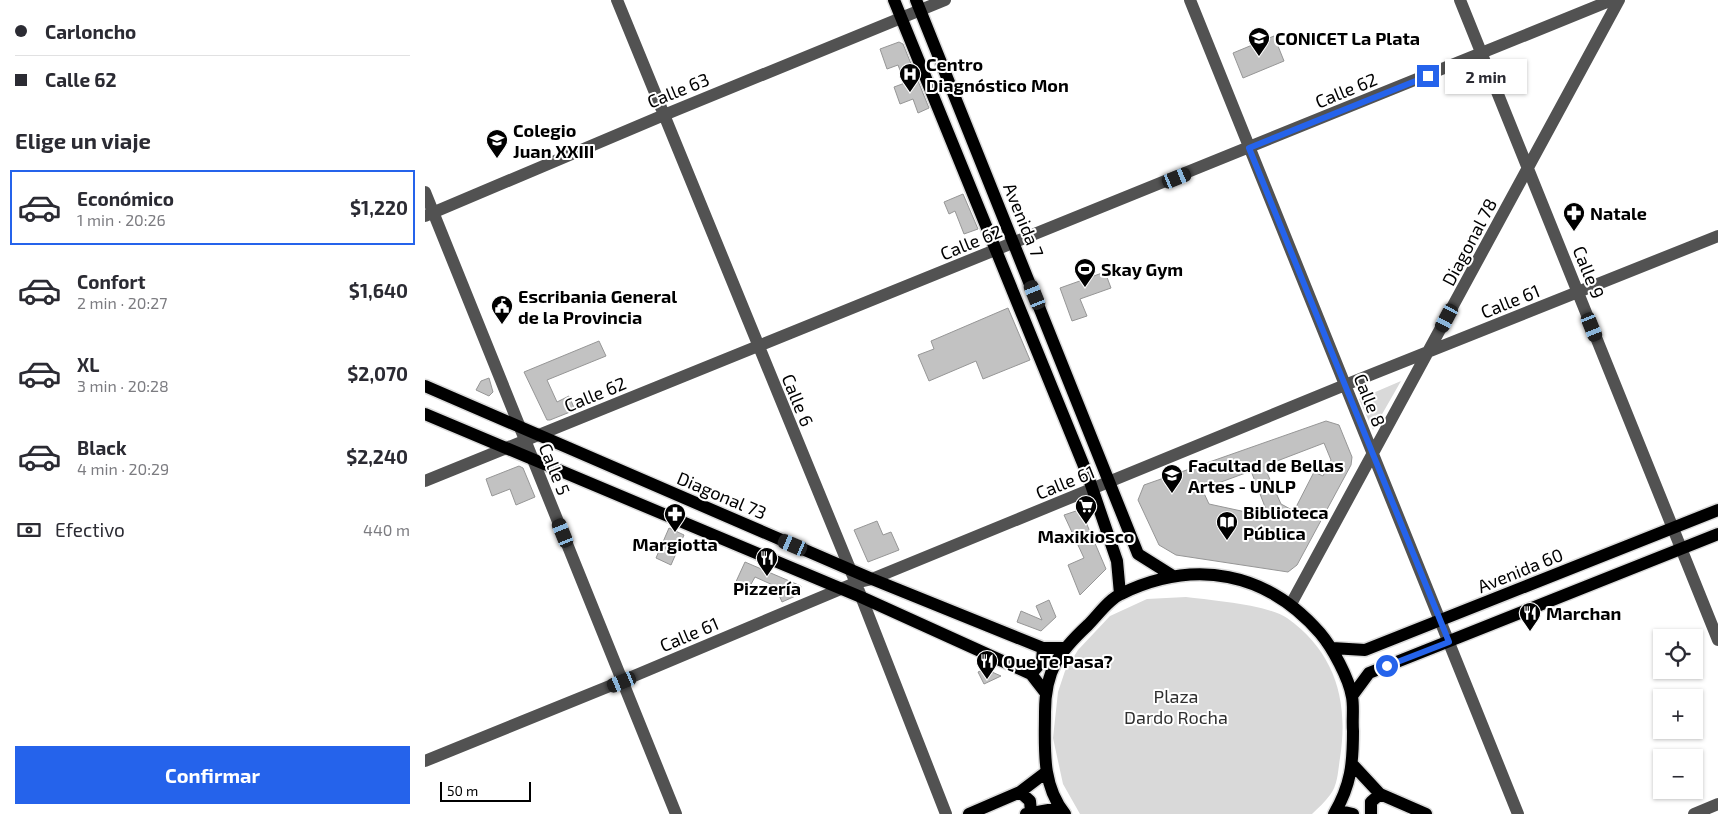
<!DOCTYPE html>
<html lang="es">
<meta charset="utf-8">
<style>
body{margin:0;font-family:"Exo 2",sans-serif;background:#f2f2f3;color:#2b2b33;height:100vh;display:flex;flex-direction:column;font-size:19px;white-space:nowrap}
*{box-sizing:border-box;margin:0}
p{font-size:16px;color:#7c7c81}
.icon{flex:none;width:28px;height:28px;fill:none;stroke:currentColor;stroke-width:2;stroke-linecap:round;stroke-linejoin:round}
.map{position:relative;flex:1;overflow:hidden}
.details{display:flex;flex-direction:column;background:#fff;width:425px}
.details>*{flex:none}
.guide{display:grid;align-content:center;height:110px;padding:0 15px;background:#fff}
.buttons{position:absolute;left:1228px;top:629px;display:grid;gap:10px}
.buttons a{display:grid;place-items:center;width:50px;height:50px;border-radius:0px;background:#fff;box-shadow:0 1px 4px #0004;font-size:25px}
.scale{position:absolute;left:15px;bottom:12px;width:91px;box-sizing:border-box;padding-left:5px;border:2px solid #000;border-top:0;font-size:14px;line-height:18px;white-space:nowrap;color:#000;-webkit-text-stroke:4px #fff;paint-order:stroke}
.end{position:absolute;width:22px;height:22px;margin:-11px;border:6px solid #2563eb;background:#fff;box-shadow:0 0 0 2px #fff}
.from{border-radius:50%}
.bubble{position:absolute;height:35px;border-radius:0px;background:#fff;box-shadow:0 1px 4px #0004;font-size:16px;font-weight:700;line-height:35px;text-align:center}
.car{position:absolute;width:15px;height:30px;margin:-15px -8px;border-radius:6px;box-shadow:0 0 4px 1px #0007;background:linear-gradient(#222 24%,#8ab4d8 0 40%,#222 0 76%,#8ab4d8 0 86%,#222 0)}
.guide b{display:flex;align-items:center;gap:18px;height:48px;font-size:19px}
.guide b+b{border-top:1px solid #e1e1e2}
.guide i{width:12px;height:12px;background:#2b2b33}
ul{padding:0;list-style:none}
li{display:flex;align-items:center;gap:15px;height:75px;margin:0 10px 8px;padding:0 5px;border:2px solid transparent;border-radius:0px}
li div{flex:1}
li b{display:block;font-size:19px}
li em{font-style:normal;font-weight:700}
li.selected{border-color:#2563eb}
li>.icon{width:45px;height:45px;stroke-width:1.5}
h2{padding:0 15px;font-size:22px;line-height:60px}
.pay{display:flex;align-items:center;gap:12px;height:55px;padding:0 15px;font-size:19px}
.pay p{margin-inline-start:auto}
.primary-button{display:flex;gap:10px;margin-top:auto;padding:10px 15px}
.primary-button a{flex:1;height:58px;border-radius:0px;background:#2563eb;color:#fff;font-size:20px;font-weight:700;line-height:58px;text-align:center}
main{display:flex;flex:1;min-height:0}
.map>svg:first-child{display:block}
.green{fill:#d9d9d9}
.building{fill:#c2c2c2;stroke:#969696;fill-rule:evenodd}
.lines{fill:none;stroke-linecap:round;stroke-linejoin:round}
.major-casing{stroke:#dbdbdb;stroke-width:15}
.minor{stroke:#525252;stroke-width:12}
.major{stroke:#000;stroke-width:12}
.route{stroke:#2563eb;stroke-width:6}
.labels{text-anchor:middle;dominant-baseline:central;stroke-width:4;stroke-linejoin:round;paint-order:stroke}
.poi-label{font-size:18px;font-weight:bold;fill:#000;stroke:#fff;text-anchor:start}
.street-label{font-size:18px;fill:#000;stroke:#fff}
.park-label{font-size:18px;fill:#303030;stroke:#fff}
</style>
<main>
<section class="details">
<div class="guide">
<b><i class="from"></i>Carloncho</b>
<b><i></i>Calle 62</b>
</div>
<h2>Elige un viaje</h2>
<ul>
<li class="selected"><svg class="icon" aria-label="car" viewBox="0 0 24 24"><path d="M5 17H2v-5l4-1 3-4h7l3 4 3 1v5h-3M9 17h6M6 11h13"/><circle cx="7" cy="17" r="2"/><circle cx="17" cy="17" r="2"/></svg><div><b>Económico</b><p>1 min · 20:26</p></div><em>$1,220</em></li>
<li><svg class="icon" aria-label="car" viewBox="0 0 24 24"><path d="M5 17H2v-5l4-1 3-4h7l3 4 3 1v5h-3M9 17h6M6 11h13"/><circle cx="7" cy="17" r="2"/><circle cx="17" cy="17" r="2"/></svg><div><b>Confort</b><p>2 min · 20:27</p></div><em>$1,640</em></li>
<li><svg class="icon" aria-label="car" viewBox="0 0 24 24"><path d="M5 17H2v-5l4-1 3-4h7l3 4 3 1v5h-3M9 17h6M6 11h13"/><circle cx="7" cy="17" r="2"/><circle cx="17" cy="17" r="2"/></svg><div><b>XL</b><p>3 min · 20:28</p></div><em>$2,070</em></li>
<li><svg class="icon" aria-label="car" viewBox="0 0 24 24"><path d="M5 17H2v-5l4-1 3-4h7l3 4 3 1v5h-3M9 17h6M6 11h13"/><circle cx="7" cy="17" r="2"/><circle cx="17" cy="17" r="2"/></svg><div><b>Black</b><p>4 min · 20:29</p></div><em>$2,240</em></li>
</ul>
<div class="pay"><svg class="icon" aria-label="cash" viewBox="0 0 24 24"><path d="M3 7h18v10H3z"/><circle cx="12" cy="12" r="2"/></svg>Efectivo<p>440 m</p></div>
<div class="primary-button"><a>Confirmar</a></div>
</section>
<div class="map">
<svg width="1293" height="814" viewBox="0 0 1293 814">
<rect width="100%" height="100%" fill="#fff"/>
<!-- green -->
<path class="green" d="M976,381L948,430L934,399Z
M761,597C785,600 844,605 862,618C910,652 924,701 915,758C913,770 913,785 905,795C900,802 893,808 887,814H655L638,784L628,738L633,692L640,671L653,650L685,616L722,599Z"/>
<!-- building -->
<path class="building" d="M849,36L859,61L818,78L808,53Z
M474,42L478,44L504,108L493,113L488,99L475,104L469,87L480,83L473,65L462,69L455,49Z
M538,194L553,229L539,234L530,211L524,214L519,202Z
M680,272L686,288L655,299L662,316L647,321L635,288Z
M583,308L605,360L558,379L551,361L504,381L493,355L509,349L506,341Z
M174,341L181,356L122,380L132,402L144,396L150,410L125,420H122L99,372Z
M64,378L68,392L64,396L51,390L56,381Z
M901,421L914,425L927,457L926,465L872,565L863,572L751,555L734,545L713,500L719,485ZM899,443L906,460L898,476L889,472L869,511L856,504L839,466ZM826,471L844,517L784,504L777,489Z
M94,466L98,468L110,497L91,505L85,489L67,496L61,479Z
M651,511L657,513L681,569L655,595L643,565L659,558L639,515Z
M452,521L458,535L466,532L474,550L443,562L429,530Z
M244,528L259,535L246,565L231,558Z
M320,562L376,586L375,594L357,602L350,586L330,577L325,586H309Z
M624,600L631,617L616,631L592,622L596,611L617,620L611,606Z
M560,669L576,676L559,684L553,672Z"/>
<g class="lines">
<!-- major casing -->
<g class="major-casing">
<path id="major" d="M469,0L663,476L692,561L695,594
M491,0L713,554L748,576
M0,386L447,579L618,648H638
M0,414L436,597L606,674L620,692
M907,648L940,650L1293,510
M606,674L617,661L618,648
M927,696L944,673L1293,534
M928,765L955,794L1001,814
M595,792L605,801L606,812
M911,810L928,814
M544,814L595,792L620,773
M601,814L635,808
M640,814C616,784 620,748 620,712C620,670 634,652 663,625C673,615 684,599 696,594C770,558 842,572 895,633C907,647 924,678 927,697C929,707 927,720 928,731C928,764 926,785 909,814
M946,814V802L955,794"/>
</g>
<!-- minor -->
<path class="minor" d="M192,0L430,581L521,814
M765,0L1093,814
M1035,0L1293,640
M0,192L251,814
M0,216L239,115L520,0
M0,481L1187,0
M866,604L1194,0
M0,761L197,681L430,583L447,579L920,385L1293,236
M1269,814L1293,804"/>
<!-- major -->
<use href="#major" class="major"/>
</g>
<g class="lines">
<!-- route -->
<path class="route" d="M962,666L1024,642L824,148L1003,76"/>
</g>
<!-- icons -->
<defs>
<g id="university-pin" transform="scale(1.125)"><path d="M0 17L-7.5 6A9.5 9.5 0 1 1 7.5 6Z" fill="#000" stroke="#fff"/><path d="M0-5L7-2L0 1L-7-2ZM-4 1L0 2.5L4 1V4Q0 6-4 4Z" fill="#fff"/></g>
<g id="hospital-pin" transform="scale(1.125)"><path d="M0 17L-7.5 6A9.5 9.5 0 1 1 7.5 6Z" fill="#000" stroke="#fff"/><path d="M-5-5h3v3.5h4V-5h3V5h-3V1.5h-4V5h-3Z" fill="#fff"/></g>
<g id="school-pin" transform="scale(1.125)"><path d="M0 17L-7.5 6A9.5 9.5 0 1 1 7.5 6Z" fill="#000" stroke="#fff"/><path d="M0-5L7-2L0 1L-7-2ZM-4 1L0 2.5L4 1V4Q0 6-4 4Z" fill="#fff"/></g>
<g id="pharmacy-pin" transform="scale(1.125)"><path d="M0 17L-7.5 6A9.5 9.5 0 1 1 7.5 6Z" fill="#000" stroke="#fff"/><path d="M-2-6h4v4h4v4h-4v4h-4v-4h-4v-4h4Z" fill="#fff"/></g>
<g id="stadium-pin" transform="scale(1.125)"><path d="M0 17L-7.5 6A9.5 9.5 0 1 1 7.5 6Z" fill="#000" stroke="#fff"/><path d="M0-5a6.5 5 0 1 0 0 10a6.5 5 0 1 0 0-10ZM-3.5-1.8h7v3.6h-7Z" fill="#fff"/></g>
<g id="civic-pin" transform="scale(1.125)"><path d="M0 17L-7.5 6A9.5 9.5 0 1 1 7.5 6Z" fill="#000" stroke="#fff"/><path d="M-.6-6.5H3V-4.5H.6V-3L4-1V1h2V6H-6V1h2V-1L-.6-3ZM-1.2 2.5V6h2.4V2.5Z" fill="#fff"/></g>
<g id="supermarket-pin" transform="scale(1.125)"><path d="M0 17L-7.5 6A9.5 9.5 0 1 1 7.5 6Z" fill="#000" stroke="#fff"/><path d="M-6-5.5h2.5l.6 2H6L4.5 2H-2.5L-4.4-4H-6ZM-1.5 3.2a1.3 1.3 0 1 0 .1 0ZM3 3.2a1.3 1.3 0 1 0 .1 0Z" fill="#fff"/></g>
<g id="library-pin" transform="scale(1.125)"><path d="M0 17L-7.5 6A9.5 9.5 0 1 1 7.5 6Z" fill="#000" stroke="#fff"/><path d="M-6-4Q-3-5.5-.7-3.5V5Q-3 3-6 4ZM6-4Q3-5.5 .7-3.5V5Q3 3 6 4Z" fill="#fff"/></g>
<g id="restaurant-pin" transform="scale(1.125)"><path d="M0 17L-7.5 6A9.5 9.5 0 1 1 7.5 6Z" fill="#000" stroke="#fff"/><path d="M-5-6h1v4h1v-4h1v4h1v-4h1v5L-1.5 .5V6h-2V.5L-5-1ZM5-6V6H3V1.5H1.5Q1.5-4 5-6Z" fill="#fff"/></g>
</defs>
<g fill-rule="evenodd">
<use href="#university-pin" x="834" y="38"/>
<use href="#hospital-pin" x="485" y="74"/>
<use href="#school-pin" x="72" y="140"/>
<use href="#pharmacy-pin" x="1149" y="213"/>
<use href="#stadium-pin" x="660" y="269"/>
<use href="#civic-pin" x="77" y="306"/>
<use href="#university-pin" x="747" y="475"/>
<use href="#supermarket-pin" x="661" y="506"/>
<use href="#pharmacy-pin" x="250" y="514"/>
<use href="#library-pin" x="802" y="522"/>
<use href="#restaurant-pin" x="342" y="558"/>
<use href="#restaurant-pin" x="1105" y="613"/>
<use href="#restaurant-pin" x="562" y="661"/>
</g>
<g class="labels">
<!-- poi labels -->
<g class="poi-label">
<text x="850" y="38">CONICET La Plata</text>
<text x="501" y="64">Centro<tspan x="501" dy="21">Diagnóstico Mon</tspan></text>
<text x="88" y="130">Colegio<tspan x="88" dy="21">Juan XXIII</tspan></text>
<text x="1165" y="213">Natale</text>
<text x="676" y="269">Skay Gym</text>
<text x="93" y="296">Escribania General<tspan x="93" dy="21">de la Provincia</tspan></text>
<text x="763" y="465">Facultad de Bellas<tspan x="763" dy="21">Artes - UNLP</tspan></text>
<text x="818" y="512">Biblioteca<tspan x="818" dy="21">Pública</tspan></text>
<text x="661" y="536" text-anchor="middle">Maxikiosco</text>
<text x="250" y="544" text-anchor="middle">Margiotta</text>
<text x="342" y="588" text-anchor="middle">Pizzería</text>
<text x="1121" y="613">Marchan</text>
<text x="578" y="661">Que Te Pasa?</text>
</g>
<!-- street labels -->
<g class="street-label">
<text transform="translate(253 90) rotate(-22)">Calle 63</text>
<text transform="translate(921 90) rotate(-22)">Calle 62</text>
<text transform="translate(599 220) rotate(68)">Avenida 7</text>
<text transform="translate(546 242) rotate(-22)">Calle 62</text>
<text transform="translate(1044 242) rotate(-62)">Diagonal 78</text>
<text transform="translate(1164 272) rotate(68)">Calle 9</text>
<text transform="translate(1085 301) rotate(-22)">Calle 61</text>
<text transform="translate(170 394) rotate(-22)">Calle 62</text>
<text transform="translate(373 400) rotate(68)">Calle 6</text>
<text transform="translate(945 400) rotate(68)">Calle 8</text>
<text transform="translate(130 469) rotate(68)">Calle 5</text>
<text transform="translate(640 482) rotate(-22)">Calle 61</text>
<text transform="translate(297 495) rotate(23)">Diagonal 73</text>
<text transform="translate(1095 570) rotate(-22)">Avenida 60</text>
<text transform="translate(264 634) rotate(-23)">Calle 61</text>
</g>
<!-- park labels -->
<g class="park-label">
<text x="751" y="696">Plaza<tspan x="751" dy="21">Dardo Rocha</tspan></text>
</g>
</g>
</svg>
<div class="buttons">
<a><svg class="icon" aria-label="locate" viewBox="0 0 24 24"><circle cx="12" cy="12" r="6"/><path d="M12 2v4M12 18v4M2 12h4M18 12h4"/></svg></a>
<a>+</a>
<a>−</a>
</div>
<div class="scale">50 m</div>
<i class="end from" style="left:962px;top:666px"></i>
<i class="end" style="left:1003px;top:76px"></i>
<div class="bubble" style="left:1020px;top:59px;width:82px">2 min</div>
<i class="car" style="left:752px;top:178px;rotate:68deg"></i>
<i class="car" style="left:610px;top:295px;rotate:338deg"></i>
<i class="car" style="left:1022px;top:318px;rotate:208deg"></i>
<i class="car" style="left:1167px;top:327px;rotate:158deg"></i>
<i class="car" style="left:138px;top:533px;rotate:338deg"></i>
<i class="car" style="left:368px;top:545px;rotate:293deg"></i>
<i class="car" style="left:197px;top:682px;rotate:248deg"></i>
</div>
</main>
